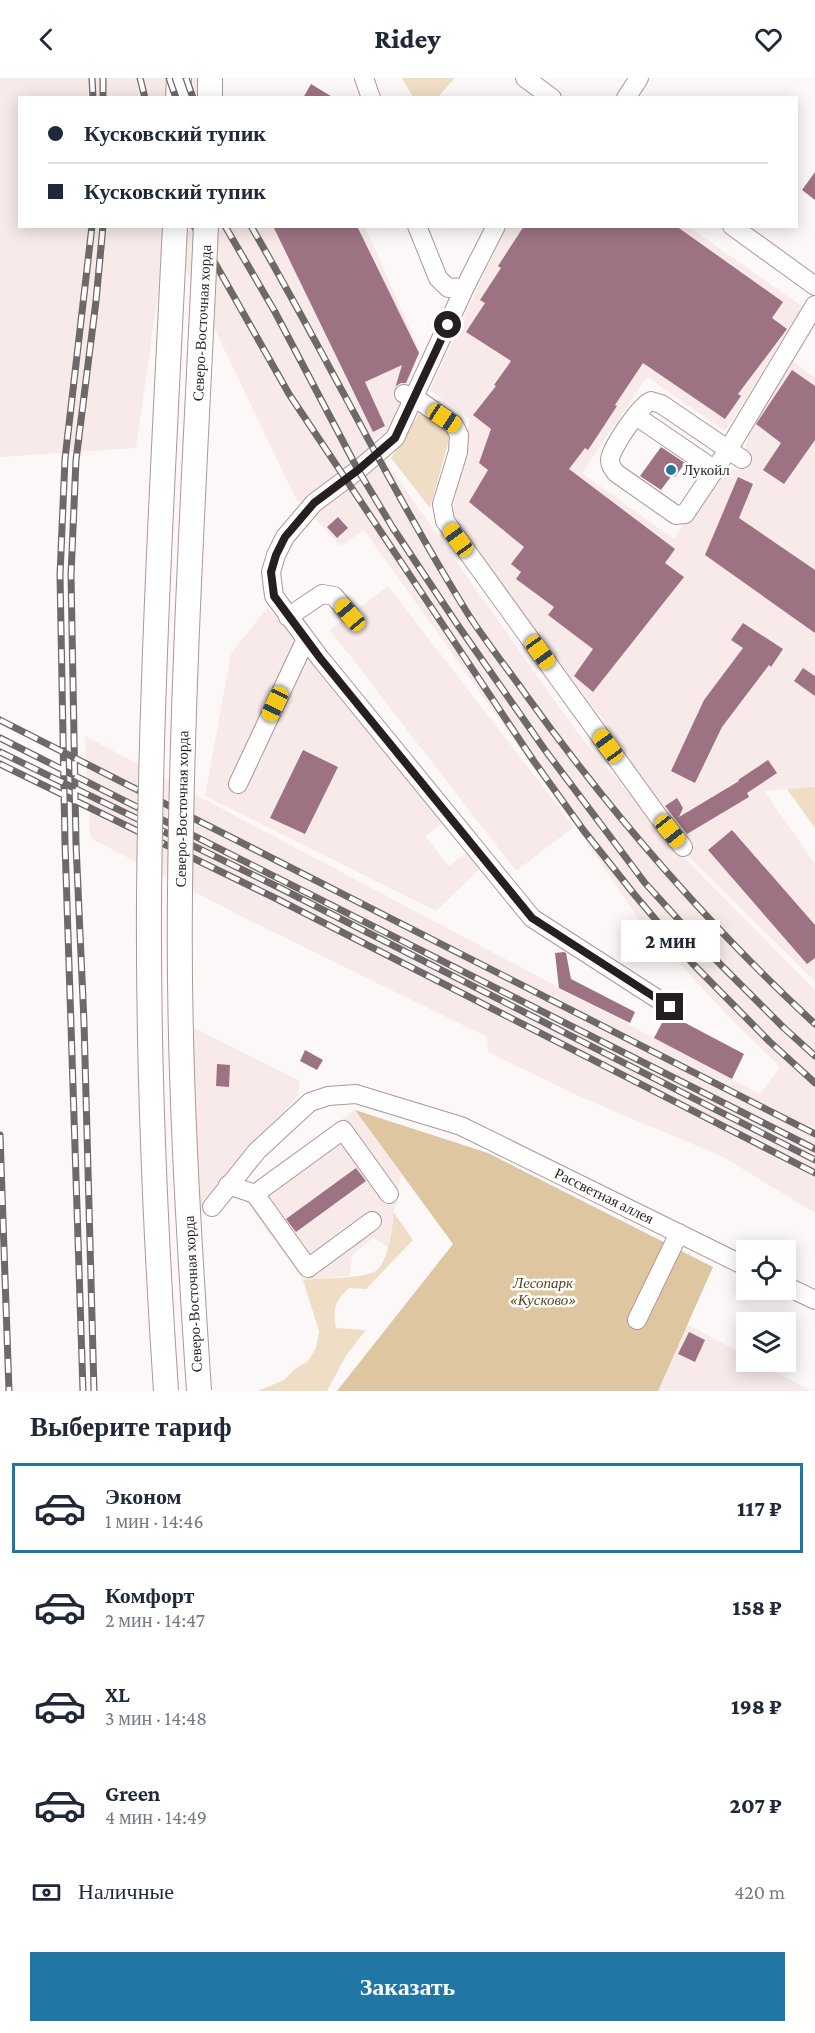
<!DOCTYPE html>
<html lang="ru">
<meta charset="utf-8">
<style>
body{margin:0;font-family:"Crimson Pro",serif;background:#f6f6f7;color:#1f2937;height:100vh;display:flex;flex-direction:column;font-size:22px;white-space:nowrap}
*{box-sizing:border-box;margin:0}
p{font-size:20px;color:#747a83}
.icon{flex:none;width:33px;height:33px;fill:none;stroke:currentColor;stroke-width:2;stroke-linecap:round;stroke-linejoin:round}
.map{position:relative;height:1313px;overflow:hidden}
.details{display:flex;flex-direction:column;background:#fff;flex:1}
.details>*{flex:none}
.guide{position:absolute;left:18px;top:18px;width:780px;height:132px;border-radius:0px;box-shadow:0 3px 15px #0003;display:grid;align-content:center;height:132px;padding:0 30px;background:#fff}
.fabs{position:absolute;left:736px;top:1162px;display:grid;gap:12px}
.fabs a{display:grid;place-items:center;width:60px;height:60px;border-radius:0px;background:#fff;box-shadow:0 3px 15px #0003;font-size:30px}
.end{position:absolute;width:27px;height:27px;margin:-14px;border:8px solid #271f1f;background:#fff;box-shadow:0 0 0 3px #fff}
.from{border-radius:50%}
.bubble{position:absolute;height:42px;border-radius:0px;background:#fff;box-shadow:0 3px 15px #0003;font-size:20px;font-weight:800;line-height:42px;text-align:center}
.car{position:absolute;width:18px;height:36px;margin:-18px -9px;border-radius:8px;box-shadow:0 0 4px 2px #0007;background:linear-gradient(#f5c518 24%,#345 0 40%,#f5c518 0 76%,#345 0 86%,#f5c518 0)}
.guide b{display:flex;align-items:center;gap:21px;height:57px;font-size:22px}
.guide b+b{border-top:2px solid #e0e1e3}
.guide i{width:15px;height:15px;background:#1f2937}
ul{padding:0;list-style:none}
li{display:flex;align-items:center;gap:18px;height:90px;margin:0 12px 9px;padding:0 18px;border:3px solid transparent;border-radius:0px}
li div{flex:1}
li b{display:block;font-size:22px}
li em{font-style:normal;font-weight:800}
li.current{border-color:#2076a5}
li>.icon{width:54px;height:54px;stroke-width:1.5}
h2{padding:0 30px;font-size:27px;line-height:72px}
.pay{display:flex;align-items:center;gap:15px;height:66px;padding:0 30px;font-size:22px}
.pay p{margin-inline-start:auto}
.action{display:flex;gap:12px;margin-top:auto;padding:12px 30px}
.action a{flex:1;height:69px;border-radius:0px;background:#2076a5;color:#fff;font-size:24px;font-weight:800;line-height:69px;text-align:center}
header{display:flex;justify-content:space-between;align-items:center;height:78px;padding:0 30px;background:#fff;font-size:27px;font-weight:800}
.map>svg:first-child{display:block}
.built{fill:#f7eae9}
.green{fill:#efdec5}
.forest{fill:#dec6a1}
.building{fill:#9d7384}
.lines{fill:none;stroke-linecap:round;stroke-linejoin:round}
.minor-casing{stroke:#ac9796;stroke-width:20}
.major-casing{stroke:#ac9796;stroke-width:26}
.minor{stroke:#fff;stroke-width:18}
.major{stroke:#fff;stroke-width:24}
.rail-casing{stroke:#6f6868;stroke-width:7}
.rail{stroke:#fff;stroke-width:4.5;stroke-dasharray:14;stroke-linecap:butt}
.major-bridge-casing{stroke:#ac9796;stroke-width:26;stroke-linecap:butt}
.major-bridge{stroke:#fff;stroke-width:24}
.route{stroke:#271f1f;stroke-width:8}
.poi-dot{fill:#2076a5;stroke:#fff;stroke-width:2}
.labels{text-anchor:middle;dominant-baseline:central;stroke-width:5;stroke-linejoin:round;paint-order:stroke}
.street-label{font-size:15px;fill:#271f1f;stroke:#fff}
.poi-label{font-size:15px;fill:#271f1f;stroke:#fff;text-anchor:start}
.park-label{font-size:15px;font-style:italic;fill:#5c4316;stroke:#fff}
</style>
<header><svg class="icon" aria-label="back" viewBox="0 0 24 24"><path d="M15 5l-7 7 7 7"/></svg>Ridey<svg class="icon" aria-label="heart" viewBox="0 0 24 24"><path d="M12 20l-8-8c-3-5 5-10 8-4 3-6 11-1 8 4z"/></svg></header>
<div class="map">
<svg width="815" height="1313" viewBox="0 0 815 1313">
<rect width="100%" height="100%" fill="#fdf8f8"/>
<!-- built -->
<path class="built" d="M0,0H210L216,19L20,20V148L365,149L420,273L391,352L371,363L577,654L674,769L815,912V1135L723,1079L581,1019L488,974L487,959L243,839L90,760L85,658L760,1016L780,989L731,941L640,843L576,749L364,452L341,468L296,421L167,152L136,370L0,379Z
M506,149H689L803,229L725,353L647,299L582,395L674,461L724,385L737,393L742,381L751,346L792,282L815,300V709L764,713L815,786V903L681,771L601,639L451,443L470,341L430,312Z
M388,508L574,749L516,793L330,552Z
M267,530L304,566L445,744L425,758L449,788L467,774L481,790L436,833L205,718L231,576Z
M192,949L300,1003L298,1017L198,1138Z
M355,1032L401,1096L388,1169L373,1160L352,1177L350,1198L303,1202L245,1122L250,1107Z
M687,1246L747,1278V1284H758L811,1313H658Z"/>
<!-- green -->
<path class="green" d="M402,0H455L437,20L413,19Z
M422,331L451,355L430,430L391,380Z
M815,709V750L787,711Z
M394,1135L413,1162L366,1211L349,1210C335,1224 332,1230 336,1250L366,1252L347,1276L327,1313H258L284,1302L295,1291L308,1283L316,1270L319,1253L303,1202C318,1200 368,1201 377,1192C389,1181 392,1150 394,1135Z"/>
<!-- forest -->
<path class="forest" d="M355,1032L488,1075L713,1189L658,1313H337L453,1166Z"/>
<!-- building -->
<path class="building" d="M311,6L334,20H303Z
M815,94V122L802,112Z
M273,148H357L419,275L406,305H401L396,308L393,317L402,287L365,304L385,348L373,354Z
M524,148H676L783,224L772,240L787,251L738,316L741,318L725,341L643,285L615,327L617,328L596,360L588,372L585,370L569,391L675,471L665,485L684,499L593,614L574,598L593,571L548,537L554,529L516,501L521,494L511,486L524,469L469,424L488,392L479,385L491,351L473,337L496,308L494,307L511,283L466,254L485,225L480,222L501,190L498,188Z
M792,292L815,308V362L784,406L763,392L781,365L756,346Z
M661,369L685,385L675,399L672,397L661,412L640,398Z
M738,399L753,406L739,440L815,492V555L705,477Z
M338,439L348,450L337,460L327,449Z
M743,545L783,571L771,589L769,587L722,649L695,705L671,693L704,622L743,570L731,562Z
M803,590L815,598V618L794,603Z
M303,672L338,689L305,756L270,740Z
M768,682L777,695L747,715L749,719L687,756L665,728L677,720L683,730L679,739L739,703L738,702Z
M732,752L815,847V880L807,886L708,772Z
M564,874L566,875L571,901L635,934L630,945L559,910L555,875Z
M665,939H674L744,976L732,1001L654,960Z
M305,972L323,982L317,992L300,983Z
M217,986L230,987L229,1009L216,1008Z
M356,1090L366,1103L296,1154L286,1141Z
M689,1254L705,1262L695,1284L678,1276Z"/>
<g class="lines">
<!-- minor casing -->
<g class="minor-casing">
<path id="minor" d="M364,0L371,20
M525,0L552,20
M626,20L639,0
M417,148L438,200L448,210L465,209
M496,148L465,209L395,360L358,392L314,425L285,459L276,477L271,494L274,518L320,580L532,840L670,929
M732,148L815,208
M404,316L414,319L454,347L459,357L458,374L442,426L445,443L658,738L683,769
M636,338L715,392
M742,381L661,326L651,323C641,326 610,371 610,382C610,388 613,391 616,395L676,437L685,436L728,372L815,227
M288,539L322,516L334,518L350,537
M238,706L306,561
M228,1107L255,1116L343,1052L389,1116
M255,1116L308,1190L372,1143
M212,1129L257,1073L310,1024L328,1018L356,1016L461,1048L747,1189
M786,1208L815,1222
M637,1242L679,1155"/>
</g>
<!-- major casing -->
<g class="major-casing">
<path id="major" d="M178,20L179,0
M210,20V0"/>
</g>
<!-- minor -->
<use href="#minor" class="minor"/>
<!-- major -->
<use href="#major" class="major"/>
<!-- rail casing -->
<g class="rail-casing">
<path id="rail" d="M92,0L93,20
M103,0V20
M140,0L145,20
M169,0L176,20
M186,0L193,20
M194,148L289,316L533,682L584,753L634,816L693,886L770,964L815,1005
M225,148L275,234L358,392L393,450L457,546L545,672L645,805L706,872L784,950L815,978
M251,148C326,277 390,410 468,536C486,564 507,590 526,617C611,735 708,847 815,946
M0,642L815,1056
M0,660L815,1071
M0,674L282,811L815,1082
M0,686L277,821L815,1095
M0,1057L9,1313
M83,1313L65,765L60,497L65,381L92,148
M94,1313L84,944L76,766L71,497L76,382L96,223L103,148"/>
</g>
<!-- rail -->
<use href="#rail" class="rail"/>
<!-- major-bridge casing -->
<g class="major-bridge-casing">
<path id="major-bridge" d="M166,1313C155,1149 148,985 149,821C151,597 164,373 175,148
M199,1313C188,1148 178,982 180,816C182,593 196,371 206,148"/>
</g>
<!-- major-bridge -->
<use href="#major-bridge" class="major-bridge"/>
</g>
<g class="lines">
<!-- route -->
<path class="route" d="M448,247L395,360L358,392L314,425L285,459L276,477L271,494L274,518L320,580L532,840L670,929"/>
</g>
<!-- markers -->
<circle class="poi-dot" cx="671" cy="392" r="6"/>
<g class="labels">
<!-- street labels -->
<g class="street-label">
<text transform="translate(202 245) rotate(-87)">Северо-Восточная хорда</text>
<text transform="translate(182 731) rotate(-89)">Северо-Восточная хорда</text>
<text transform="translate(604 1118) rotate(26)">Рассветная аллея</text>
<text transform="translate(193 1216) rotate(-93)">Северо-Восточная хорда</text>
</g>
<!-- poi labels -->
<g class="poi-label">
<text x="683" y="392">Лукойл</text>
</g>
<!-- park labels -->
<g class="park-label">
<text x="543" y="1205">Лесопарк<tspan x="543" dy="17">«Кусково»</tspan></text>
</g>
</g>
</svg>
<div class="fabs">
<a><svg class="icon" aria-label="locate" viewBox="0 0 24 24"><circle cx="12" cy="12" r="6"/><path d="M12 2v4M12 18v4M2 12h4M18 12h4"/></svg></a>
<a><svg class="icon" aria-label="layers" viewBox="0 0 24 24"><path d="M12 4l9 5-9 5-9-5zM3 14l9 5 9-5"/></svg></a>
</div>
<i class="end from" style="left:448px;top:247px"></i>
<i class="end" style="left:670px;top:929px"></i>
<div class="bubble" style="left:621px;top:842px;width:99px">2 мин</div>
<i class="car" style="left:444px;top:340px;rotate:123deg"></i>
<i class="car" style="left:458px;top:462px;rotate:324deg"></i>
<i class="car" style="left:350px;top:537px;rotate:320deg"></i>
<i class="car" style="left:540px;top:574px;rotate:144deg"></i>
<i class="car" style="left:275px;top:626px;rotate:205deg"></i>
<i class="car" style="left:608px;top:668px;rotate:324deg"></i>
<i class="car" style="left:670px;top:753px;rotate:141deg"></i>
<div class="guide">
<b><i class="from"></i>Кусковский тупик</b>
<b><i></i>Кусковский тупик</b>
</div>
</div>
<section class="details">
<h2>Выберите тариф</h2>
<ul>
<li class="current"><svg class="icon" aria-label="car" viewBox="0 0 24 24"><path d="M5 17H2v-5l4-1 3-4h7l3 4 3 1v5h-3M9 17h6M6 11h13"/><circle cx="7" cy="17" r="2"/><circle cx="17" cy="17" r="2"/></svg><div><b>Эконом</b><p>1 мин · 14:46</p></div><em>117 ₽</em></li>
<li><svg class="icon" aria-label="car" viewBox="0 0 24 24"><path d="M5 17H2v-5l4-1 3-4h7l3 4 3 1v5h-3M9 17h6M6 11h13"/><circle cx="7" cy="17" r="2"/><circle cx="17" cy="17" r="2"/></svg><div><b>Комфорт</b><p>2 мин · 14:47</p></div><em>158 ₽</em></li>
<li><svg class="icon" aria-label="car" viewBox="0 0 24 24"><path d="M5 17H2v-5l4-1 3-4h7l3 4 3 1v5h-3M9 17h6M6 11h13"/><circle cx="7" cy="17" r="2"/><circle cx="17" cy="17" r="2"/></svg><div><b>XL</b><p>3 мин · 14:48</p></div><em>198 ₽</em></li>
<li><svg class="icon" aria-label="car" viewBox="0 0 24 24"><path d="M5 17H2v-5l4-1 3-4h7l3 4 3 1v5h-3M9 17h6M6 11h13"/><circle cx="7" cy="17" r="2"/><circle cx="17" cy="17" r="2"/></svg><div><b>Green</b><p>4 мин · 14:49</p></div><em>207 ₽</em></li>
</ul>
<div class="pay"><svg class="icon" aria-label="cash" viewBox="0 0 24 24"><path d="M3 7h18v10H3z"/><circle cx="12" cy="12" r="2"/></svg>Наличные<p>420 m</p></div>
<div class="action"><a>Заказать</a></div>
</section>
